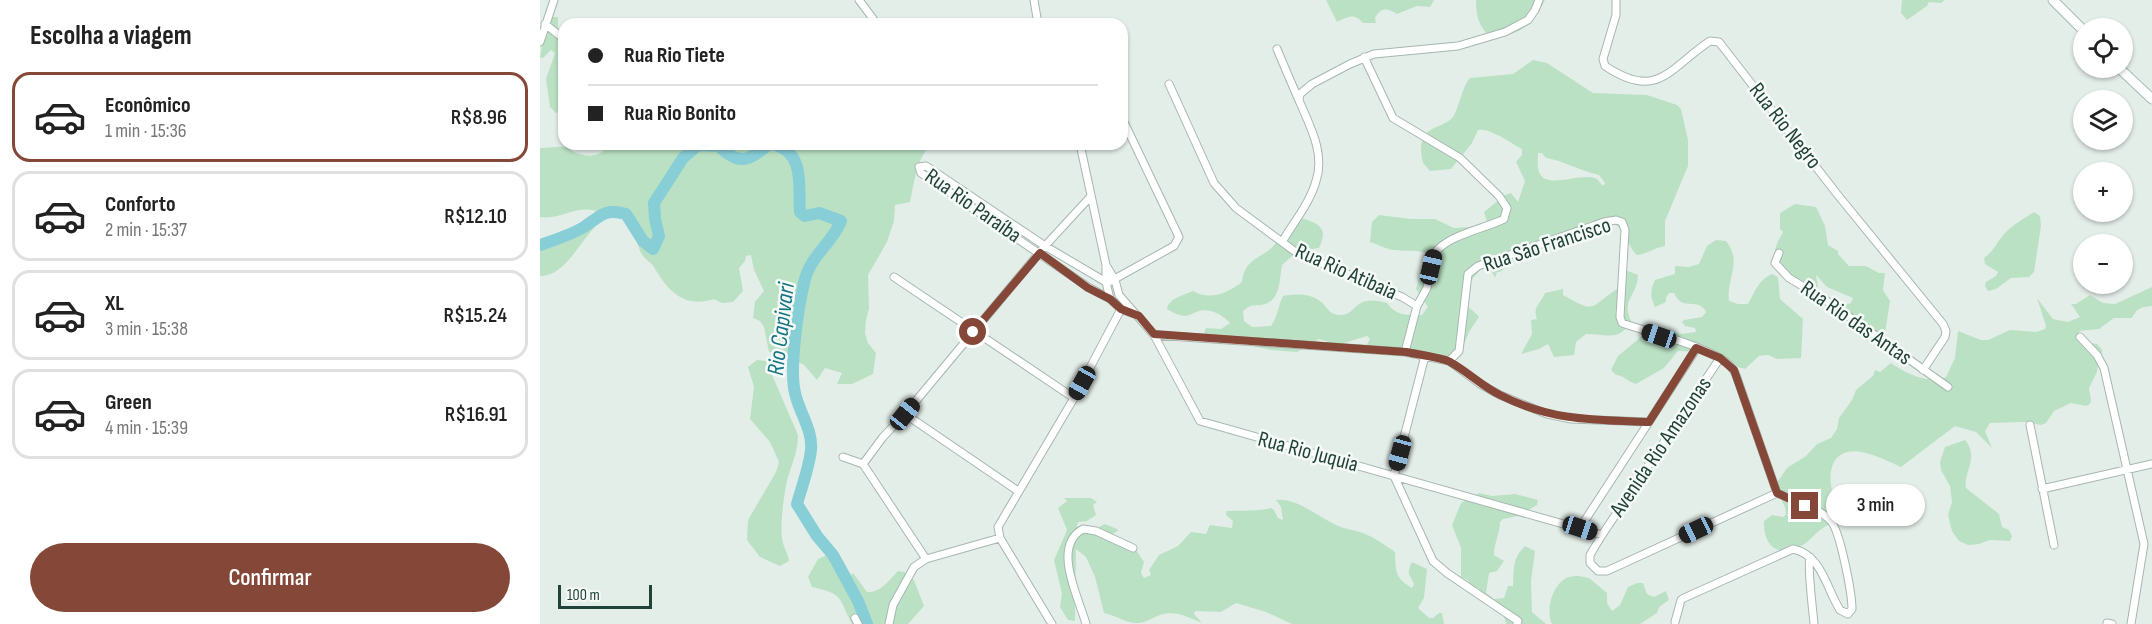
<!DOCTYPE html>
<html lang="pt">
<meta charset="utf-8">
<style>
body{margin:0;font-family:"Sofia Sans Condensed",sans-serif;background:#f2f2f2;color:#222;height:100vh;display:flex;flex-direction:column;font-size:22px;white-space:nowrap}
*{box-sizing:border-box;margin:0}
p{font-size:20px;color:#767676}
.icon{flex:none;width:33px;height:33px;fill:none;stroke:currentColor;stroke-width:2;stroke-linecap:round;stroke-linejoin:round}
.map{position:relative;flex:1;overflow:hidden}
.details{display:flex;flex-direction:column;background:#fff;width:540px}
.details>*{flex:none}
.banner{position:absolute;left:18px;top:18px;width:570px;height:132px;border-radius:18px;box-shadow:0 2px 4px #0004;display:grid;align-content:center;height:132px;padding:0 30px;background:#fff}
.controls{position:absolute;left:1533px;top:18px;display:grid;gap:12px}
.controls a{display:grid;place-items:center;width:60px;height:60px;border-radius:50%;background:#fff;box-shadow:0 2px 4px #0004;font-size:30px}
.scale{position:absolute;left:18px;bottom:15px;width:94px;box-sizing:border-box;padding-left:6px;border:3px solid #214238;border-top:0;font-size:16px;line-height:21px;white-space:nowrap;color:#214238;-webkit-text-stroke:4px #f5faf7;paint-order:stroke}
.end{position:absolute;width:27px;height:27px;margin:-14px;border:8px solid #854838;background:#fff;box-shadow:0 0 0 3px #fff}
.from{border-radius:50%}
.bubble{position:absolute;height:42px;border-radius:21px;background:#fff;box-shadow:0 2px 4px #0004;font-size:20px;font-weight:600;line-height:42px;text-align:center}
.car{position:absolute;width:18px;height:36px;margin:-18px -9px;border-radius:8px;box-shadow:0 0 4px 2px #0007;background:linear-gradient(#222 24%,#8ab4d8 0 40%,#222 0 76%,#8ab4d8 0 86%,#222 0)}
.banner b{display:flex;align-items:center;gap:21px;height:57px;font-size:22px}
.banner b+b{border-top:2px solid #e0e0e0}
.banner i{width:15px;height:15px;background:#222}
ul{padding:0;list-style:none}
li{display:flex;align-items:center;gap:18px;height:90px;margin:0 12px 9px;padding:0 18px;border:3px solid #e0e0e0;border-radius:18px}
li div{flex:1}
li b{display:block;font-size:22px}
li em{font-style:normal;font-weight:600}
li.active{border-color:#854838}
li>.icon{width:54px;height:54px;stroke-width:1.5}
h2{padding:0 30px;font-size:27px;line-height:72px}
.cta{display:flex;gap:12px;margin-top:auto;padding:12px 30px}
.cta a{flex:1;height:69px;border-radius:36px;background:#854838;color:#fff;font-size:24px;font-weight:600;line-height:69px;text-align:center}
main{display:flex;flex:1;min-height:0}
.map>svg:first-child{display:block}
.green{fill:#bbe1c4;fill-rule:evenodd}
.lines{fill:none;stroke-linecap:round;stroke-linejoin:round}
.river{stroke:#88ced7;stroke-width:12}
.street-casing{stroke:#a6b7b0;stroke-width:9}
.secondary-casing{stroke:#a1bbb1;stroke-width:11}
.street{stroke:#fff;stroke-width:7}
.secondary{stroke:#fff;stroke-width:9}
.route{stroke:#854838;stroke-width:8}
.labels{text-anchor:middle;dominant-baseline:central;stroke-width:5;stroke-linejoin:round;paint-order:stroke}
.street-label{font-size:22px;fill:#214238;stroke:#f5faf7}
.water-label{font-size:24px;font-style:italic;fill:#167584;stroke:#f5faf7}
</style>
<main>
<section class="details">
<h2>Escolha a viagem</h2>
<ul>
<li class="active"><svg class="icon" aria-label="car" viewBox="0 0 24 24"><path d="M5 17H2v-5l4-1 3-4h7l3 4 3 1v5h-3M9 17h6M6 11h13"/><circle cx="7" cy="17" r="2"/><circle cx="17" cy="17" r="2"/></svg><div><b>Econômico</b><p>1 min · 15:36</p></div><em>R$8.96</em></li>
<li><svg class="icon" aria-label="car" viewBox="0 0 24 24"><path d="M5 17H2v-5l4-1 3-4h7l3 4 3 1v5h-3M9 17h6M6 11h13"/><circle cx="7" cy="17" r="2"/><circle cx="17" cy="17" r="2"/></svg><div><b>Conforto</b><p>2 min · 15:37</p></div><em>R$12.10</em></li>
<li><svg class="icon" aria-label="car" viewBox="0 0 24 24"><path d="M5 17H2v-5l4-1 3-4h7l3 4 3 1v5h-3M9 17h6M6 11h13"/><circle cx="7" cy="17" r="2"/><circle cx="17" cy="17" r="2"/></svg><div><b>XL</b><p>3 min · 15:38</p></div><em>R$15.24</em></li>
<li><svg class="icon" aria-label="car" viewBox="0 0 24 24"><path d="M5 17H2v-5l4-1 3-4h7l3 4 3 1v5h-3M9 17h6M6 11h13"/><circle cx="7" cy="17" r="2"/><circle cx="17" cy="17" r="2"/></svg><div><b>Green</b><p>4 min · 15:39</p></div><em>R$16.91</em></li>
</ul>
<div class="cta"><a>Confirmar</a></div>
</section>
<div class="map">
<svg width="1612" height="624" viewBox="0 0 1612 624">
<rect width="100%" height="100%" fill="#e4eee9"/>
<!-- green -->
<path class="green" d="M786,0H894L890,7L877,6L857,14C847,8 841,7 835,18L836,23H823C814,13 809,16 797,22Z
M936,0H1005C992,26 979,37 949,36C938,25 936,15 936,0Z
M1362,0H1405L1401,3L1389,2L1387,6L1367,20L1361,13Z
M7,17H18V30L24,37V110L16,113L10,107L6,79L15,53L11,50L3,58L0,57Z
M993,60L1007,63L1053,93L1107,95L1137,105L1141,109L1148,140V166L1125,221V246C1114,248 1107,254 1097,255C1087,246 1085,227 1072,223C1065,221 1055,220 1049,222C1038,226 1030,234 1021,239C998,250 980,256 960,272H957L955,278L952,272L943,267L921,292C925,309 930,306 939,317L929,332L920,354L916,353L900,361L878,359L864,349L825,348L830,339L827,336L798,345L779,339L757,352L731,350L667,336L664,333L666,328L681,329L690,323C683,315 670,308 659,311C655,312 649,316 645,316C639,316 632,312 627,309C629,298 644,295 653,291C670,301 688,293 702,282C705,257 721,260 735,244C743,235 749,225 756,216C774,223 791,224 779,248L758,251L742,265C739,281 741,302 721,305C711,306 712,304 703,311L704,321L712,327L731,326C738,316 738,306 743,296C756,294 769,293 780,301C787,306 789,315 799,315C818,316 812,293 847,303C856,316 867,315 882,315L888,307L876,289L882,269L892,256C879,248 867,252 853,250C845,249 838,244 830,242L832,222L839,215L871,219H895L914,228L946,226L947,222L944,212L965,195L971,193L978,202L985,181L976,162L982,155V149C971,143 949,127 938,130L932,143L911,169L890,171L883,163C881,154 879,143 885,135C891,126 906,126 913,117C919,108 923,84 930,78L973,74ZM998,153H1002L1006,158C1025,161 1040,171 1059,175L1065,183L1063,186C1061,184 1059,181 1057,179C1042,171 1006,191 999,172C997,167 998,158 998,153Z
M67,144H387L388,148C376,162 374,185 370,202L355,205L354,221L347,242L328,275L329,309L326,320L325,333L328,343L336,353L333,374L312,384H297L302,373L285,368L277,380L264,365L246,356L229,352L224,327L220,321L213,318L215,302L224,291L214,270L211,255L206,256L205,261L199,268L203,291L193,302L182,303L174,299C144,309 127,290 114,267C111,262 104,259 101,253C92,232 98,224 72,214C45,225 30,277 0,276V243C29,239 37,232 56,211C33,205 24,220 0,217V148C7,148 19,146 25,147C28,147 31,150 34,152C46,157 62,159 67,144Z
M1255,204L1276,207L1285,226L1288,245L1298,251V254L1309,266H1326L1339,273H1345L1343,290L1350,301L1343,346L1324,340L1315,333L1303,308L1304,305L1311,303L1313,298L1287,287L1276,275L1278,287L1276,289C1259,288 1237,272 1235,254C1234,247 1240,238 1243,232L1240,229V213Z
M1494,212L1500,216L1501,226L1494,272L1489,277L1471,278L1456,289L1448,291L1445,286L1446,282L1456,276L1458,272L1445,264L1444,258C1455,250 1457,241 1466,232C1474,224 1485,218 1494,212Z
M1176,240L1186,241C1203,262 1186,279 1189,301L1198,304H1208C1215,292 1218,280 1232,274L1238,277L1240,299L1263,319L1261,358L1237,359L1228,355L1219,356L1205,369L1194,366L1181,365L1178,358L1160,352L1138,351L1124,368L1096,384C1088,382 1083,375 1076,375L1071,370L1078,356L1113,327L1124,328L1140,334L1156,332L1155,328L1145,326L1142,322L1144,320L1162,317L1166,312C1158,296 1143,313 1134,293H1129L1126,298V302L1115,307C1110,297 1110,290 1115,280L1135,274V266L1149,267L1159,264L1167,246Z
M1088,271L1098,275C1097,297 1081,299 1091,321C1080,342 1066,334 1046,334L1036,342L1034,355L1014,357L1008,344L999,349L981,354L992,334L991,320L997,319C992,307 1001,303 1005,293L1023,289V295C1057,314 1048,308 1077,289L1080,272Z
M1612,287V306C1601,307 1597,308 1592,318H1574L1559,329L1540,331L1537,335L1539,341L1557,344L1563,351L1559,357L1557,372L1549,388L1551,400L1550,404L1546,406L1531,403L1514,411L1506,423L1501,425L1485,422L1450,423L1445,431L1452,448L1436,432L1415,426L1361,467C1344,460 1316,443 1299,456C1290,463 1289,479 1292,490C1294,496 1300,501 1301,507C1301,511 1298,516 1295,519C1291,525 1285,526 1280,530C1275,534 1271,539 1266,543C1243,558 1223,551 1224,521L1232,515L1243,517L1246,515L1245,507L1236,490L1238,481L1247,468L1266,456L1277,444L1291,438L1297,429L1299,418L1312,400L1316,390L1333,376L1335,370L1340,372L1351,363C1367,374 1387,384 1406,377L1415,358L1418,331L1441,340H1448L1470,330L1496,332L1505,329L1506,326L1497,298L1513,319L1528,322L1540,317L1531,304H1536L1550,295L1563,303L1575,304Z
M217,360L226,361L258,435C258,453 251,465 247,481C244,493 239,532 243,543C245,550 248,553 249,561L240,566L220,557L207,540L208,520L236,472L239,462L230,442L210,419L214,387L208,367Z
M1425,440C1440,458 1423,472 1426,488L1459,514L1462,527L1469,530L1472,536L1470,541L1450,540L1439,544L1428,545L1419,541L1412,531L1408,515L1412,502L1410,486L1401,470L1400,462L1405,447Z
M939,493L952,496L975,494L998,500L997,505L978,516L963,519L960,522C960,533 954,543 954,555L964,561L957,571L949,573L946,593L954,599L964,598L968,586H973C974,568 972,559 985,546L995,551L991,581L992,612L1006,624H966L963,612L939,595V588L927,591L926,587L929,581L921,577V548L912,525L921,503Z
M524,498H551L557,502L553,505L556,515L547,521L538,522L537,526L545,534L565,524L577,529L578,531L570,535C575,538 578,538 584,540C593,542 599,555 604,562L601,573L604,578L611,575L609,570L619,555L638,546L651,532L666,534L670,525L692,528L693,521L686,515L687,511C702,510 716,512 731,508L734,510L738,518L743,520L741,507L736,500C758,498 778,517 796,525C804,529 814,530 823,533C834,537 845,545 855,552C856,571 854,577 872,588L874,584C869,573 866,575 872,562L887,569L884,598L878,608L889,618H893L899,613H902L904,624H752L726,612L696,603L681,612L655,611L654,614L662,623C648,617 635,610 620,615C612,618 605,623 597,623C585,623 575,615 564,613L555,577L546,557L536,549L535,621L528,620L520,607L522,594L514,560L527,530L518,508L527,501Z
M287,555L302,559L311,575L313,573L327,592C341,593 349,580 358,571L364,572L374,580L384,606L368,624H312C298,597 304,594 272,587L268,577L278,559Z
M1039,576L1049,578L1067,593V603L1072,611L1080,605L1088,587L1097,583H1103L1107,594L1114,597L1126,591L1129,600L1119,607L1117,613L1100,624H1012C1005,610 1013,582 1029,577C1032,576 1036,576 1039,576Z"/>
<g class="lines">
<!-- river -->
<path class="river" d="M233,144C266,153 258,186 260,212L265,216L279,213L301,221C292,244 270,255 264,283C258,308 249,369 255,393C259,412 273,430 271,450C269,468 262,486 257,504L277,536L293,555L318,601L327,624
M0,245C14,240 31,235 44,227C61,216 65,208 86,214L103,241L113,249L119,236L115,219L114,203L143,158L158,145L179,146C200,167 208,160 230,144"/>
<!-- street casing -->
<g class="street-casing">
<path id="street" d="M319,0L337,24
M494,0L498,24
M1076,0V15L1063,59L1065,66C1118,101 1128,69 1170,41L1179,42L1297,194L1403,324L1406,331L1405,337L1383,370
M5,24L24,39
M0,42L14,0
M737,49C745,68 753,87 761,105C771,128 785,155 776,181C770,203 753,223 742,242
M824,57L853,118L920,158L959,196L967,208L964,219C944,229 907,235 894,254L887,288L877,306
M629,84L674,183L696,208L757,253L862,297L877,306L865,352
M759,99L760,94L772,84L810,64L834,54L918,46L965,32L988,20L995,10L999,0
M540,144L566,265V282L570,299
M1239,253L1235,263L1249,278L1284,299L1408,387
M566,265L575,280L579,295L614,335L660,421L1062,535
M354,277L534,398
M571,281L634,246L639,237L582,118
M566,282L505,246L386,166L379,167L381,173L548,287L570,299L581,309L597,315
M614,335L865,352L909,361L940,384L960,395L1007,414L1031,419L1109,422
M1540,337L1557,355L1564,368L1604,544L1591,624
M885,356L854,476L893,561L907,573L972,617L978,621L977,624
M909,361L919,351L928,274L938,266L1064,222L1076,220L1082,222L1085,230L1080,317L1082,323C1111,333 1154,343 1180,358C1187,362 1193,368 1196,375L1237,493
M365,414L478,491
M1490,425L1514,545
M303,457L323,464
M323,464L343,437L365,414L505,246L551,196
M323,464L386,559
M1502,489L1612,464
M1040,528L1157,348
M1270,557C1267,565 1273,611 1274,624
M315,618L318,624
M1135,622L1141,600L1144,598L1253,549C1282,555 1286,588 1300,610L1308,614L1312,609C1312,594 1300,529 1290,520C1279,508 1252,500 1237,493L1067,571H1058L1050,563V555L1062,535L1180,358
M1567,623L1572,624
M349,624L353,605L374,567L386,559L460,538
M512,624L460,538L458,527L534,398L581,309
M546,624C539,598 511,546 543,529L556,531L593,548"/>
</g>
<!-- secondary casing -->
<g class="secondary-casing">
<path id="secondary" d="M1513,0L1544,31
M1579,68L1612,99"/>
</g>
<!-- street -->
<use href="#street" class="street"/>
<!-- secondary -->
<use href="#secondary" class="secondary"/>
</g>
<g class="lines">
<!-- route -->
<path class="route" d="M433,332L500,253L548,288L570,299L581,309L599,316L614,334L866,352C875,354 904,358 910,362C928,372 942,386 960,395C1011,421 1054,420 1109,422L1156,348L1180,358L1194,370L1237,493L1265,506"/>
</g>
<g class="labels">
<!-- street labels -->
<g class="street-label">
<text transform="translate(1245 126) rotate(52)">Rua Rio Negro</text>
<text transform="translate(433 206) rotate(35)">Rua Rio Paraíba</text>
<text transform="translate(1007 245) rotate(-18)">Rua São Francisco</text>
<text transform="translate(806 272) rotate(24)">Rua Rio Atibaia</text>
<text transform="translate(1316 323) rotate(35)">Rua Rio das Antas</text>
<text transform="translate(1121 447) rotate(-56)">Avenida Rio Amazonas</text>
<text transform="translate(768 452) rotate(15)">Rua Rio Juquia</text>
</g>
<!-- water labels -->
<g class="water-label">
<text transform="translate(241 329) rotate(-83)">Rio Capivari</text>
</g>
</g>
</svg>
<div class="controls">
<a><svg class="icon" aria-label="locate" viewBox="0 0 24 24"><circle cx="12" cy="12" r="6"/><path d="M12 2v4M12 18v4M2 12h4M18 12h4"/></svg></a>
<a><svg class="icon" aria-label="layers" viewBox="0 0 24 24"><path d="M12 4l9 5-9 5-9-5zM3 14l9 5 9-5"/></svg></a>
<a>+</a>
<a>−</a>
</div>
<div class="scale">100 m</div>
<i class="end from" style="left:433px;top:332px"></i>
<i class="end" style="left:1265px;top:506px"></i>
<div class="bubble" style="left:1286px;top:484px;width:99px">3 min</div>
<i class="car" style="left:891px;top:267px;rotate:13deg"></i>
<i class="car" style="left:1119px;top:336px;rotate:289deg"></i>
<i class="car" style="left:542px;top:383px;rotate:209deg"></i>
<i class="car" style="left:365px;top:414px;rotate:39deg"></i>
<i class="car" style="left:860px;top:453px;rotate:195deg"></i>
<i class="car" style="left:1040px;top:528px;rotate:108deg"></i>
<i class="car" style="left:1156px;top:530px;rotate:245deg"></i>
<div class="banner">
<b><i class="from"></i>Rua Rio Tiete</b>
<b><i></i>Rua Rio Bonito</b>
</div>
</div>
</main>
